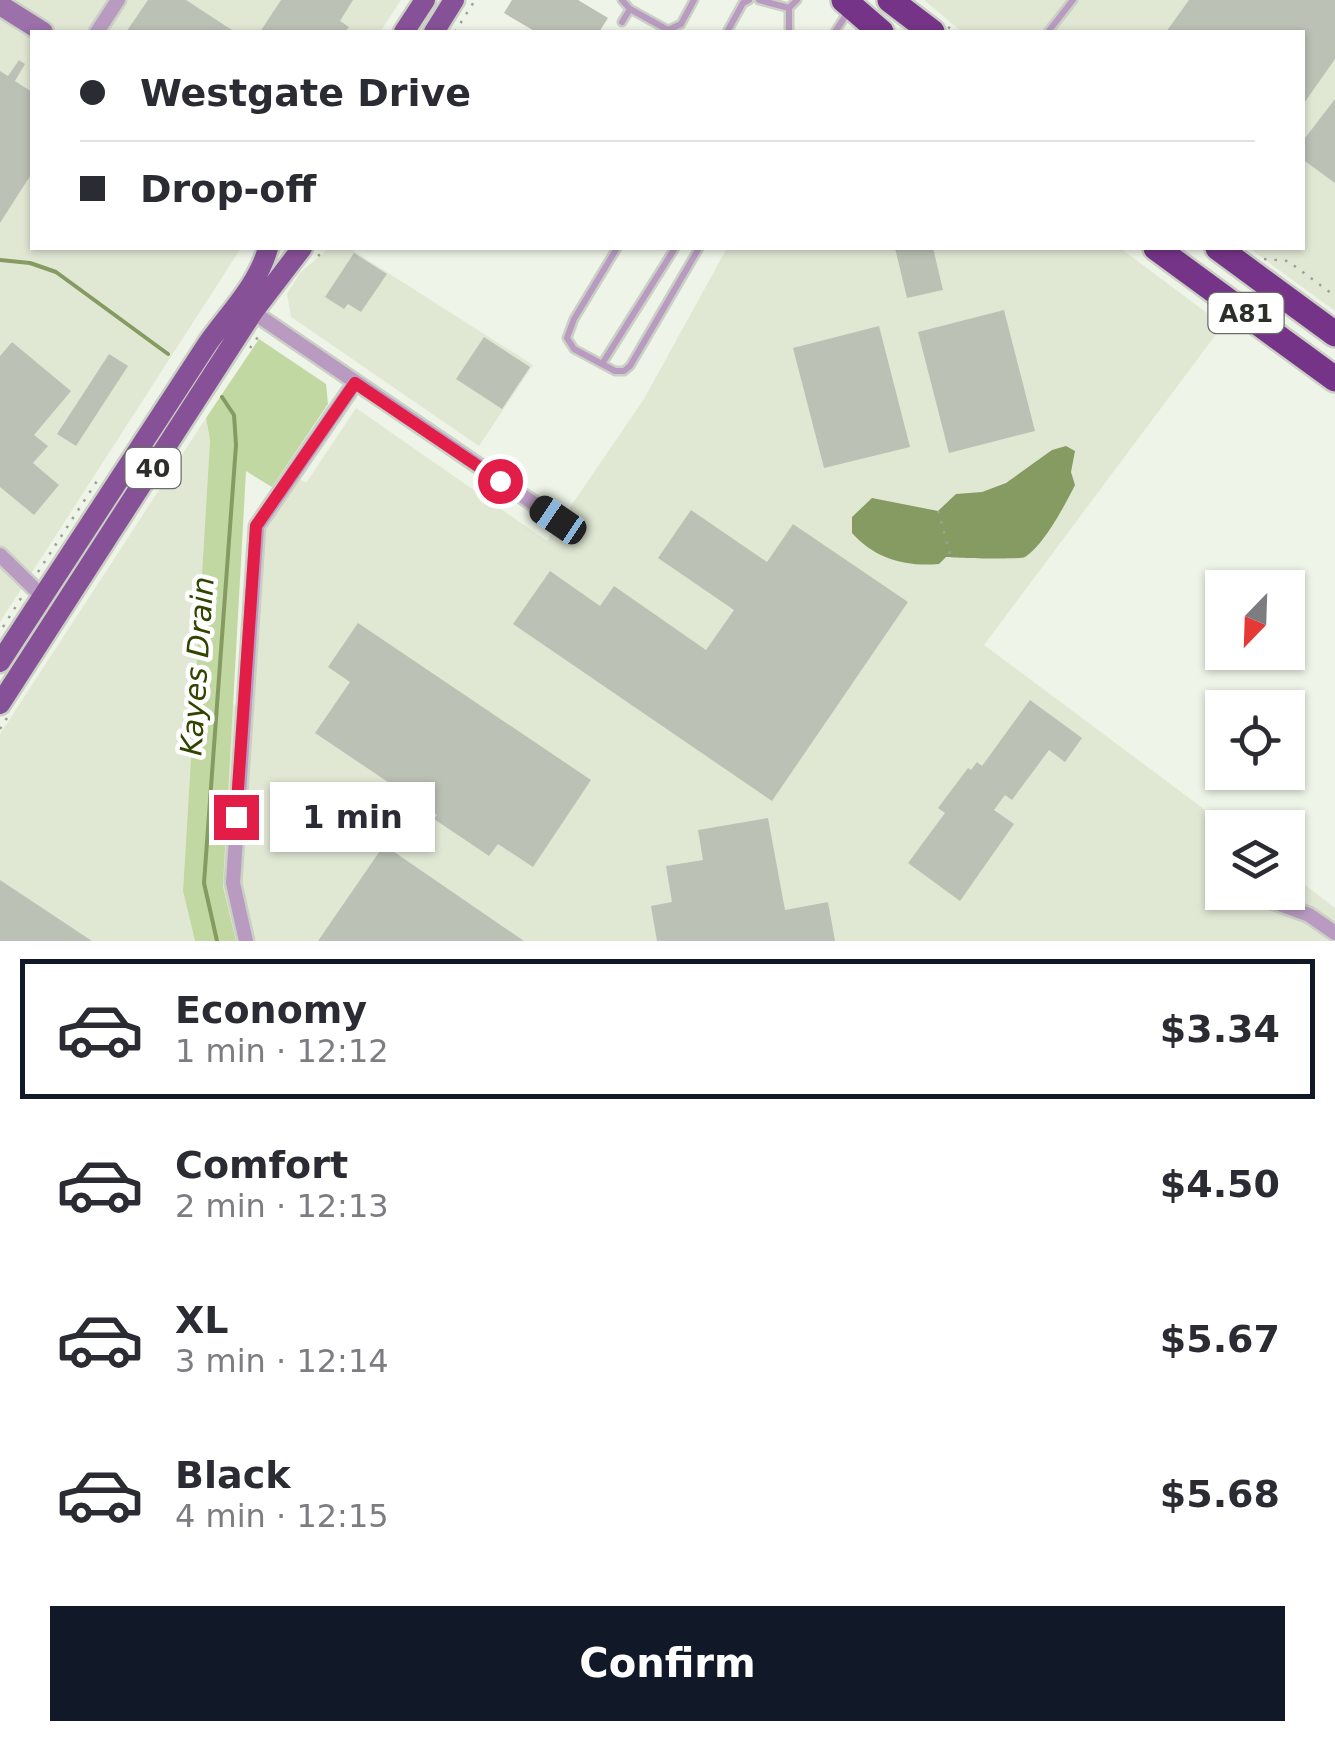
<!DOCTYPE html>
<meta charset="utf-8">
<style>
body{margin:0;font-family:"DejaVu Sans",sans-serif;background:#f7f7f7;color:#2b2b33;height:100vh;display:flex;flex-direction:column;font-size:38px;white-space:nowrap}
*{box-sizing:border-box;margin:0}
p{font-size:32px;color:#7c7c81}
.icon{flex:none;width:55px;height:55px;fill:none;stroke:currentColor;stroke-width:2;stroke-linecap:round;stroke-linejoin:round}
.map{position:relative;height:941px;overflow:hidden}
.sheet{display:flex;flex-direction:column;background:#fff;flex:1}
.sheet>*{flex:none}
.hud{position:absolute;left:30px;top:30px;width:1275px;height:220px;border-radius:0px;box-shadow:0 2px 8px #0004;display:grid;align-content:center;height:220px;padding:0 50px;background:#fff}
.needle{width:65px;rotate:203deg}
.buttons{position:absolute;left:1205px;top:570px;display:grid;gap:20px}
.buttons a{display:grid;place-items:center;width:100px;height:100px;border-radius:0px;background:#fff;box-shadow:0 2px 8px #0004;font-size:50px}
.end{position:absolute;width:45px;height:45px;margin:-22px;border:12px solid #e11d48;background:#fff;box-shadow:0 0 0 5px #fff}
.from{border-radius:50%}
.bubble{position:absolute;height:70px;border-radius:0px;background:#fff;box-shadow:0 2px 8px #0004;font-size:32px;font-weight:700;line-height:70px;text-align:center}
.car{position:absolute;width:30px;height:60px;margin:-30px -15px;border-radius:12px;box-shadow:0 0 8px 2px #0007;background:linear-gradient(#222 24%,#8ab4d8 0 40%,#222 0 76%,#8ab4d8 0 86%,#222 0)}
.hud b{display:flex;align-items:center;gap:35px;height:95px;font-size:38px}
.hud b+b{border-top:2px solid #e1e1e2}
.hud i{width:25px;height:25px;background:#2b2b33}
ul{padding:18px 0 0;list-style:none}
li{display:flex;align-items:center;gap:30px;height:140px;margin:0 20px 15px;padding:0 30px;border:5px solid transparent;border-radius:0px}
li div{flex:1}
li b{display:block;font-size:38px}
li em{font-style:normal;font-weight:700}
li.on{border-color:#111827}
li>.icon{width:90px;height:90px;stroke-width:1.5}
.primary-button{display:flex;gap:20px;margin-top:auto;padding:20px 50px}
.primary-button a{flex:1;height:115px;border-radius:0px;background:#111827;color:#fff;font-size:40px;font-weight:700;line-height:115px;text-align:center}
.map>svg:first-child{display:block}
.built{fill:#e0e8d4}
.green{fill:#c2d8a2}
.water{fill:#859b62}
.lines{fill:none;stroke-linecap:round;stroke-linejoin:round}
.stream{stroke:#859b62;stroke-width:4}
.building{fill:#bcc1b5}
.lane-casing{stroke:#cbd0c5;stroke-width:11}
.street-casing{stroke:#cbd0c5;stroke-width:19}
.secondary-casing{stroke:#cbd0c5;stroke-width:25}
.primary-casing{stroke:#cbd0c5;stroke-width:25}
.highway-casing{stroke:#cbd0c5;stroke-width:30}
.path{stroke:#9ca097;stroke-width:2.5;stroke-dasharray:2.5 8;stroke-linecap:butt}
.lane{stroke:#b99bc2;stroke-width:6}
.street{stroke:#b99bc2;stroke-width:14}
.secondary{stroke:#9c70a9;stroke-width:20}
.primary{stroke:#875197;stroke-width:20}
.highway{stroke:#753487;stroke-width:25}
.route{stroke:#e11d48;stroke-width:12}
.labels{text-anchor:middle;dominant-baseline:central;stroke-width:9;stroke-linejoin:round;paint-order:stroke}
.shield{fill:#fff;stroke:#6b6d6a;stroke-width:2.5}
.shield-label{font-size:25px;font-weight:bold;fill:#2c2e2a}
.water-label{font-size:30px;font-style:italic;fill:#314501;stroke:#fff}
</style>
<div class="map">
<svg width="1335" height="941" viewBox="0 0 1335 941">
<rect width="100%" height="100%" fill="#eef4e7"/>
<!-- built -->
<path class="built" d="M0,0H401L380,32H32V248H241L0,622Z
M924,0H1335V311L1249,248H1302V32H962Z
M329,248H349L533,365L479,446L291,317L287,294L300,273Z
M727,248H1120L1223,325L984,645L1228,827L1222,828V892H1288V872L1335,908V941H236L223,886L233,704L253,716L260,532L300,479L306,483L356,408L547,541L644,399Z
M206,418L210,439L183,891L195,941H0V734Z"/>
<!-- green -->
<path class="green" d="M259,339L326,384L328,404L272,487L246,471L223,886L236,941H195L183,891L210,440L206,418Z"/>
<!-- water -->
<path class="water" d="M1066,446L1075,451L1071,472L1075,485C1065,505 1044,545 1025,557C1020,560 956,558 946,557L939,564C906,567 875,559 852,533V517L872,498L938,511L956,494L982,492L1006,483L1052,450Z"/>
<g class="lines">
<!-- stream -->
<path class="stream" d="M0,260L30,263L56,272L168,354
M217,941L204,883L236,445L234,415L222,397"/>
</g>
<!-- building -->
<path class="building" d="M148,0H186L235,32H126Z
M281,0H353L340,21L349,27L345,32H260Z
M512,0H578L608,18L599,32H536L504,13Z
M1189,0H1335V59L1302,106V32H1166Z
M19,60L25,64L15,81L32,92V173L0,223V71L8,76Z
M1335,99V183L1302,159V142Z
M895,248H933L943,290L907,298Z
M354,253L387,274L361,312L348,304L344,309L325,297Z
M1004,310L1035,431L949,453L918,332Z
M879,326L910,447L824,468L793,348Z
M484,337L530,367L502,409L456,379Z
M12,342L71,391L34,435L48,446L33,463L59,485L34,515L0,487V356Z
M109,354L128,366L76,446L57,434Z
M691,510L767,562L793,524L908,602L772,801L513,624L550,571L600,606L614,586L706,650L734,610L658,558Z
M358,623L591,780L533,867L498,844L489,856L434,819L437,815L315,733L350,682L328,667Z
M1030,700L1082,738L1065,762L1049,750L1012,800L1005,795L994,810L1014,824L960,901L908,863L945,813L938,808L968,768L971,770L977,762L982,766Z
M768,818L785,910L828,902L835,941H657L651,906L672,902L666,866L703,860L698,830Z
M384,845L524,941H318Z
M0,880L92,941H0Z"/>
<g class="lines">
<!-- lane casing -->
<g class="lane-casing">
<path id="lane" d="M622,0L630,9L668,30L681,24L694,0
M759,0L789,8L797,0
M789,8V32
M622,22L630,9
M727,32L743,3L749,0
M835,32L848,12
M1048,32L1073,0
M617,248L574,319L567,338L574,349L602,364L675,248
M602,364L615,371H624L630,366L699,248"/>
</g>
<!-- street casing -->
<g class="street-casing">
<path id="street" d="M97,32L118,0
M253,312L558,520
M0,555L43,597
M1269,900L1309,915L1335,933
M246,941L233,883L257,526L355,383"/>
</g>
<!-- secondary casing -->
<g class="secondary-casing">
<path id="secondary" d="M0,5L43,32"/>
</g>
<!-- primary casing -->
<g class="primary-casing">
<path id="primary" d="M404,32L425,0
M434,32L454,0
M0,662L208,343C230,312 258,285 268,248
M0,704L253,312L302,248"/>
</g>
<!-- highway casing -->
<g class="highway-casing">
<path id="highway" d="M844,0L881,32
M890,0L932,32
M1156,248L1335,379
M1218,248L1335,334"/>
</g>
<!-- path -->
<path class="path" d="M948,27L956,32
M455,32L475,0
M318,256L327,248
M1264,259L1288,261L1335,296
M250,348L260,334
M938,511L951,557
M38,572L97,481
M3,627L23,595
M0,729L7,718"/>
<!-- lane -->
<use href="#lane" class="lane"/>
<!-- street -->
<use href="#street" class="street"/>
<!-- secondary -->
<use href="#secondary" class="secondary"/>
<!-- primary -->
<use href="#primary" class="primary"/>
<!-- highway -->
<use href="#highway" class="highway"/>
</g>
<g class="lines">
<!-- route -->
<path class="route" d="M236,817L256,526L355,383L500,481"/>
</g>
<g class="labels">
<!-- shield labels -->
<g class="shield">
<rect x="1208.5" y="293" width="75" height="40" rx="8"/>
<rect x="125.5" y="448" width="55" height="40" rx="8"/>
</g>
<g class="shield-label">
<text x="1246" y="313">A81</text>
<text x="153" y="468">40</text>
</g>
<!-- water labels -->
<g class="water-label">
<text transform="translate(197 666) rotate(-86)">Kayes Drain</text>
</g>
</g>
</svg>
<div class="buttons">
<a><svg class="needle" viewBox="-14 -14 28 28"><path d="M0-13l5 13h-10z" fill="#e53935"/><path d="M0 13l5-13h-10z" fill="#7c7c81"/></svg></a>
<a><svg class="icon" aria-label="locate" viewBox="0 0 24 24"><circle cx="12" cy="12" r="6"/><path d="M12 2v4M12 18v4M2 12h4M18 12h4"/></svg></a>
<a><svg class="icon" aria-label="layers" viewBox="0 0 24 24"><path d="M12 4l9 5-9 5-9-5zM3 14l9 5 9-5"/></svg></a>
</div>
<i class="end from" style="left:500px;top:481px"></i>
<i class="end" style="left:236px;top:817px"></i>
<div class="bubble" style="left:270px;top:782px;width:165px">1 min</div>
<i class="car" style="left:558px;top:520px;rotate:304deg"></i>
<div class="hud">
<b><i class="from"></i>Westgate Drive</b>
<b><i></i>Drop-off</b>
</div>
</div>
<section class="sheet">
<ul>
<li class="on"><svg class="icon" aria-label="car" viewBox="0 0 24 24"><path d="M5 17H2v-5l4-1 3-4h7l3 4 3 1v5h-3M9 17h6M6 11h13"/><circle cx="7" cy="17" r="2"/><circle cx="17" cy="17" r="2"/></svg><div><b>Economy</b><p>1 min · 12:12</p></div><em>$3.34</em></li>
<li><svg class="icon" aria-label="car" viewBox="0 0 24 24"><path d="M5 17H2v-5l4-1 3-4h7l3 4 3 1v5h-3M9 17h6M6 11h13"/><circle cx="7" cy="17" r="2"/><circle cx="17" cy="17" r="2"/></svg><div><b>Comfort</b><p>2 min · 12:13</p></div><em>$4.50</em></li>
<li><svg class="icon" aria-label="car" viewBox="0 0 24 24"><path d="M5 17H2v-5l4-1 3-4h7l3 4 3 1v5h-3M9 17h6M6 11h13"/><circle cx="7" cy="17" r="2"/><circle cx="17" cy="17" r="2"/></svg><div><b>XL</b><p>3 min · 12:14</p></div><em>$5.67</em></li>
<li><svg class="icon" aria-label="car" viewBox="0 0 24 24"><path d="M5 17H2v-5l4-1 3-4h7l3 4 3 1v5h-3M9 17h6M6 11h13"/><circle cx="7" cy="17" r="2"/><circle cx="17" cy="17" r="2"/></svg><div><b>Black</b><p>4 min · 12:15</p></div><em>$5.68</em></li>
</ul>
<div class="primary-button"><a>Confirm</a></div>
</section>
